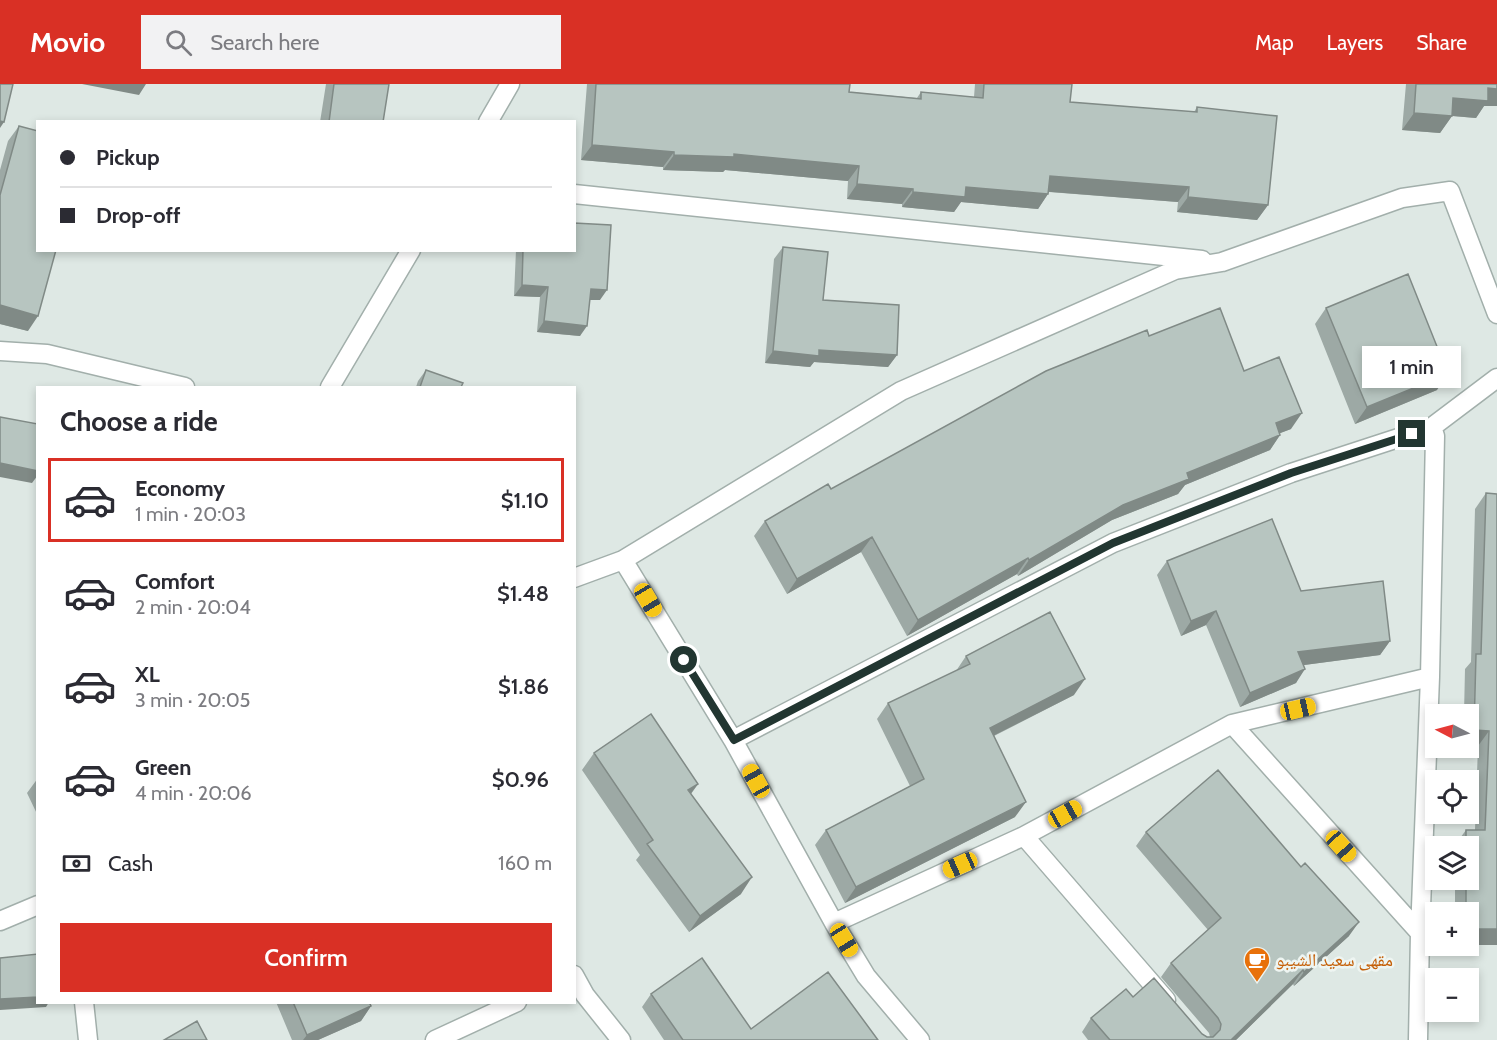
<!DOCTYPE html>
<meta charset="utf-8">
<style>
body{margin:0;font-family:Cabin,"Noto Naskh Arabic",sans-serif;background:#f2f2f3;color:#2b2b33;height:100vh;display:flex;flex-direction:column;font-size:22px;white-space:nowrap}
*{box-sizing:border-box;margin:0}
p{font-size:20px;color:#7c7c81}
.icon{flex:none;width:33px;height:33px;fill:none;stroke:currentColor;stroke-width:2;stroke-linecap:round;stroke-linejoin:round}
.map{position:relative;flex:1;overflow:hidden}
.drawer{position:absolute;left:36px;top:302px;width:540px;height:618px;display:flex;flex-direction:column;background:#fff;border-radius:0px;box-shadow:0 3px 9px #0003}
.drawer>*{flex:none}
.hud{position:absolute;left:36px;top:36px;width:540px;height:132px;border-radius:0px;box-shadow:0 3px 9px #0003;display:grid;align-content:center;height:132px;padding:0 24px;background:#fff}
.needle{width:39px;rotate:276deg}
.controls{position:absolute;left:1425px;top:620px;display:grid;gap:12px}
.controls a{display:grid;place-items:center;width:54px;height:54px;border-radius:0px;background:#fff;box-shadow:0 3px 9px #0003;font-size:30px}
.end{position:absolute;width:27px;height:27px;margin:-14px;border:8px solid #223631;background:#fff;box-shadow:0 0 0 3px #fff}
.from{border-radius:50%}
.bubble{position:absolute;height:42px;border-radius:0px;background:#fff;box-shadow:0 3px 9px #0003;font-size:20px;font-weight:600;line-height:42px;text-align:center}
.car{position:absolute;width:18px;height:36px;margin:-18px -9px;border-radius:8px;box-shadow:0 0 4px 2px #0007;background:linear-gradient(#f5c518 24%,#345 0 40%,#f5c518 0 76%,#345 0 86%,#f5c518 0)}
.hud b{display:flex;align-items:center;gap:21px;height:57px;font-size:22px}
.hud b+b{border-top:2px solid #e1e1e2}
.hud i{width:15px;height:15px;background:#2b2b33}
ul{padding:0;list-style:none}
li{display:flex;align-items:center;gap:18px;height:84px;margin:0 12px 9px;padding:0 12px;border:3px solid transparent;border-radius:0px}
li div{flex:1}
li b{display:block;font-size:22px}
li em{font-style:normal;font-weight:600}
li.selected{border-color:#d93025}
li>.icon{width:54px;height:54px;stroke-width:1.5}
h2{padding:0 24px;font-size:27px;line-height:72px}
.pay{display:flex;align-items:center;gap:15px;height:66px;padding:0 24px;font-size:22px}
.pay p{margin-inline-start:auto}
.cta{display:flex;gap:12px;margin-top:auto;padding:12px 24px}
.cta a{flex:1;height:69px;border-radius:0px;background:#d93025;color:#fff;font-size:24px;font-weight:600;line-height:69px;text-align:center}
header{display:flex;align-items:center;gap:36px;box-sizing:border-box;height:84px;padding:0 30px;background:#d93025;color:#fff}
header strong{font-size:28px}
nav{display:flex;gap:33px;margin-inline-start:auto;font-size:21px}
.search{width:420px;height:54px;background:#f2f2f3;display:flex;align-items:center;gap:15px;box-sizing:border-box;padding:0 21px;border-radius:0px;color:#7c7c81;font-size:22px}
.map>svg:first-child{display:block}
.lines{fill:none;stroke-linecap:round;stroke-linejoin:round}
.minor-casing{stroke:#a2afab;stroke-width:21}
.minor{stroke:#fff;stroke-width:18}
.wall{fill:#9da9a5}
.shaded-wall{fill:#808a86}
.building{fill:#b7c5c0;stroke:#808a86;stroke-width:1.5}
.route{stroke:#223631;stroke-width:8}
.labels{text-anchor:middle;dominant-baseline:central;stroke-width:5;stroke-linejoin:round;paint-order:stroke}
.food-label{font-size:18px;fill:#c56008;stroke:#eef5f2;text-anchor:start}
</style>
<header>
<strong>Movio</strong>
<div class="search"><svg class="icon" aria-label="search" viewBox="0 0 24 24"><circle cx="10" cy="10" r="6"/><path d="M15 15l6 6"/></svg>Search here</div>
<nav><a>Map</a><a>Layers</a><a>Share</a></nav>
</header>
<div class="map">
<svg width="1497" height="956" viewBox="0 0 1497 956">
<rect width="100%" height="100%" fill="#dee8e4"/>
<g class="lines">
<!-- minor casing -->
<g class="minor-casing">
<path id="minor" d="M488,38L510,0
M574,110L1202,176
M0,267L47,270L185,303
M330,303L411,166
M623,476L733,656L834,839L866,892L920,956
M574,494L623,476L901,307L1175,186L1222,178L1402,114L1450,107L1497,230
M1232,640L1420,849
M733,656L1113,459L1291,389L1432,343L1497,294
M1024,752L1166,916
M0,837L38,821
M834,839L1024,752L1232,640L1430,593
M574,891L585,911L621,956
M84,918L88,956
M435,956L517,918
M1418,956L1420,849L1430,593L1435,352L1432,343"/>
</g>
<!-- minor -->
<use href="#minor" class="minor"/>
</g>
<!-- wall -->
<path class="wall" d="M326,0H389L383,38H320Z
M587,0H850L849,8L917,14L921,8L974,13L975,0H1072L1070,18L1194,28L1197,23L1268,121L1257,136L1177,128L1178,118L1049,108L1038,125L961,118L954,128L902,123V120L847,115L848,97L725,86L723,88L663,86V83L581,76Z
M1406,0H1497L1484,22L1476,34L1452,32L1440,49L1402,46Z
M19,42L28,247L0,240V86L8,57Z
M783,163L823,216L897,271L888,283L814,278L810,283L765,279L774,175Z
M516,166H574L600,216H590L580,252L537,248L540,213L514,212Z
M1326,224L1437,306L1355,340L1315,240Z
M1149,252L1244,287L1291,345L1280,349V351L1270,366L1185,401L1178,410L1112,436L1018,492L1017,490L907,552L861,468L787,510L754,452L765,437Z
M426,286L461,303H416L418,297Z
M1486,409L1497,410V861H1468V828H1455V795H1468V762H1455V761L1466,746H1475L1478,662H1468V630H1464L1465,585L1471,578L1475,425Z
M1167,477L1301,507L1390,557L1380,571L1304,581L1296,599L1240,623L1206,541L1181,552L1157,491Z
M966,572L1074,611L994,652L1015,733L845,819L815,761L826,746L910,702L877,635L888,619L956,587Z
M594,669L698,700L691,710L741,810L689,848L636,776L640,771L582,686Z
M38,694V732L27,709Z
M1146,748L1349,852L1294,902L1293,900L1236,956H1088L1082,948L1091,934L1133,913L1207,953H1210L1209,949L1161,893L1171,879L1208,846L1136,762Z
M651,910L751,945L878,956H664L642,923Z
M276,918H369L371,922L361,937L318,956H292Z"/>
<!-- shaded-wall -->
<path class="shaded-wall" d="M82,0H146L139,11Z
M1488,4L1497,5V22H1484L1476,34L1442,31L1453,14Z
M1414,29L1452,32L1440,49L1402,46Z
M0,37L4,38L0,44Z
M592,61L674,68L663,83L581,76Z
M734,70L859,82L848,97L725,86L723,88L663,86L674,71Z
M1050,92L1189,103L1178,118L1039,107Z
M857,100L913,105L902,120L847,115Z
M966,103L1048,110L1038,125L961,118L954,128L902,123L913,108Z
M1188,113L1268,121L1257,136L1177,128Z
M522,201L548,203L540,213L514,212Z
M591,205L607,206L600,216H584Z
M0,221L38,232L28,247L0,240Z
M544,237L587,242L580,252L537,248Z
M819,266L897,271L888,283L814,278L810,283L765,279L773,267Z
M1448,290L1437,306L1355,340L1367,323Z
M1302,329L1291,345L1265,355L1276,339Z
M1280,351L1270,366L1185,401L1178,410L1112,436L1018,492L1029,476L1123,421L1187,389Z
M0,379L38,387V391L32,399L0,393Z
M872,453L861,468L787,510L797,495Z
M1028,474L1017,490L907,552L918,536Z
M1216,527L1206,541L1181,552L1191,537Z
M1390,557L1380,571L1289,583L1298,568Z
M1305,585L1296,599L1240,623L1250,609Z
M1085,595L1074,611L979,659L990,644Z
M1474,646L1489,647L1478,662H1468V653Z
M698,700L686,716L688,706Z
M1026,718L1015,733L845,819L856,803Z
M752,793L741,810L689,848L700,832Z
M1359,838L1349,852L1294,902L1304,888Z
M1468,845H1497V861H1468Z
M1303,886L1293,900L1236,956H1231Z
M38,913V918H49L46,923L0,926V915Z
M371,922L361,937L318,956H303L307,951Z"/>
<!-- building -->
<path class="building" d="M0,0H13L4,38L0,37Z
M334,0H389L383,38H329Z
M596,0H850L849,8L921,15V8L983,14L984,0H1072L1070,18L1197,28V23L1277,32L1268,121L1188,113L1189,103L1050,92L1048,110L966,103L965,113L913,108V105L857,100L859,82L734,70V73L674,71V68L592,61Z
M1416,0H1497V5L1488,4V17L1453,14L1452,32L1414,29Z
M19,42L38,47V166H56L38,232L0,221V111Z
M574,139L611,141L607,206L591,205L587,242L544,237L548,203L522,201L523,166H574Z
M783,163L828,168L823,216L899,221L897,271L819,266V272L773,267Z
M1408,190L1448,290L1367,323L1326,224Z
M1220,224L1244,287L1279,273L1302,329L1276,339L1280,351L1187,389L1189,395L1123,421L1029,476L1028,474L918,536L872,453L797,495L765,437L828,400L831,405L1046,287L1147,246L1149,252Z
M426,286L463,299L461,303H420Z
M0,333L38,340V387L0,379Z
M1486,409L1497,410V845H1468V828H1466V795H1468V762H1466V746H1485L1489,647L1474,646L1476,570H1481Z
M1272,435L1301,507L1383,497L1390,557L1298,568L1305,585L1250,609L1216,527L1191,537L1167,477Z
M1050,528L1085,595L990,644L1026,718L856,803L826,746L924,695L888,619L970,580L966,572Z
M651,630L698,700L688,706L752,793L700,832L647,760L653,756L594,669Z
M1218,686L1301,783L1305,779L1359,838L1304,888L1303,886L1231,956H1110L1091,934L1126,905L1133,913L1154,894L1202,950L1207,953H1213L1220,946L1221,940L1218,934L1171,879L1221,834L1146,748Z
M38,870V913L0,915V874Z
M702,874L751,945L828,888L878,956H683L651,910Z
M293,918H369L371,922L307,951Z
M197,937L207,956H164Z"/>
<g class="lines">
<!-- route -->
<path class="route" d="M684,576L734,656L1113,459L1291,389L1412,350"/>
</g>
<!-- icons -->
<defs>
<g id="cafe-pin" transform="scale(1.35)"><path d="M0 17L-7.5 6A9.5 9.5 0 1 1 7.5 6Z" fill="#e8710a" stroke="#eef5f2"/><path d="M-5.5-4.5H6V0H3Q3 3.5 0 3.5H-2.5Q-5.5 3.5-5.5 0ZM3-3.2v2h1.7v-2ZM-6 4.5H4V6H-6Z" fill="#fff"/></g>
</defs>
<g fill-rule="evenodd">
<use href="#cafe-pin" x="1257" y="876"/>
</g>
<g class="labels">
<!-- food labels -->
<g class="food-label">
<text x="1276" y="876">مقهى سعيد الشيبو</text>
</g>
</g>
</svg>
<div class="controls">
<a><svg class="needle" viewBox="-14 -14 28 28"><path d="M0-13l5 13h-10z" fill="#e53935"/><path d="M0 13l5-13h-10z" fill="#7c7c81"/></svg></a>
<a><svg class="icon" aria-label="locate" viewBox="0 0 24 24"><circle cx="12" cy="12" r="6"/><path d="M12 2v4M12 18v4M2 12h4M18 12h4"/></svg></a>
<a><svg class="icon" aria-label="layers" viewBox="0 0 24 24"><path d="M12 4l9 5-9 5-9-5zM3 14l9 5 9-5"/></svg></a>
<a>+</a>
<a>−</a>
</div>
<i class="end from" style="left:684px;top:576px"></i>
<i class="end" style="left:1412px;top:350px"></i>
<div class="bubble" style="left:1362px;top:262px;width:99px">1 min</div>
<i class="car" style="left:648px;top:516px;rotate:149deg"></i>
<i class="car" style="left:1298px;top:625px;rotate:77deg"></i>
<i class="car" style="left:756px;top:697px;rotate:331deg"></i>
<i class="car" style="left:1065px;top:730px;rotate:61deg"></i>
<i class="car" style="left:1341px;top:762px;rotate:138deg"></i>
<i class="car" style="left:960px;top:781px;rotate:246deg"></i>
<i class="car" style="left:844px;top:856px;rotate:148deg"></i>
<div class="hud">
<b><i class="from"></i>Pickup</b>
<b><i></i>Drop-off</b>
</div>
<section class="drawer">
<h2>Choose a ride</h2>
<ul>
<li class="selected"><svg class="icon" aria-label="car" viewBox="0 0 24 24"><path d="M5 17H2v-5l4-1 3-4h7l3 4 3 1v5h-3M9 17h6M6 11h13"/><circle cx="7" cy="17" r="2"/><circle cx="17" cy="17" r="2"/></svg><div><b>Economy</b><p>1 min · 20:03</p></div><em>$1.10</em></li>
<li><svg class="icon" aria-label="car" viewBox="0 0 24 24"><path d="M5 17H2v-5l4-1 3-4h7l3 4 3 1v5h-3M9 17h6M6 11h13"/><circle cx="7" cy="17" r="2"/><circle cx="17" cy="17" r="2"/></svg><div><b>Comfort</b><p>2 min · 20:04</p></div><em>$1.48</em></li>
<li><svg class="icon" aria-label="car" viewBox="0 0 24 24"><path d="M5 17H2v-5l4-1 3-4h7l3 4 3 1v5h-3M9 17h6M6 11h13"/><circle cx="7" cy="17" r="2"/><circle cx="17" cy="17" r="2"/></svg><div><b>XL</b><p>3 min · 20:05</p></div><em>$1.86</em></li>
<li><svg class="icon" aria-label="car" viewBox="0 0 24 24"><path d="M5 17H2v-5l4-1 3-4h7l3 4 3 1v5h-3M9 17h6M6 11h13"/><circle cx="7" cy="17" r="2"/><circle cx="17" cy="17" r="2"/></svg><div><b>Green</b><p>4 min · 20:06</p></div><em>$0.96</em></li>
</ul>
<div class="pay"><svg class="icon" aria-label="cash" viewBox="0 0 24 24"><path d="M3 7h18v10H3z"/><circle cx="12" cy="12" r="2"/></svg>Cash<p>160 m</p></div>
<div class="cta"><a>Confirm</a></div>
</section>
</div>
